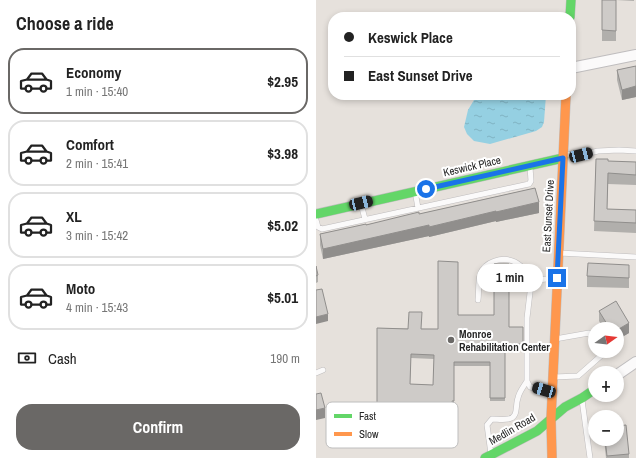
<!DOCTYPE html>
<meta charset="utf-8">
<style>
body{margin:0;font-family:"Archivo Narrow",sans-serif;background:#f6f6f6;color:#222;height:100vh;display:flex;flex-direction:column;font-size:15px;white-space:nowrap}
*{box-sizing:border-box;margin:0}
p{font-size:13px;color:#767676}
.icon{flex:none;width:22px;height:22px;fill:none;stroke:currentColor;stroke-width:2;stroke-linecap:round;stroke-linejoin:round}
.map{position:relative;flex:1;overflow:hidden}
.side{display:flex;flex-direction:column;background:#fff;width:316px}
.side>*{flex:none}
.guide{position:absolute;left:12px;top:12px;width:248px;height:88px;border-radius:16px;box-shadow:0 2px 6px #0003;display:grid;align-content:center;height:88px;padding:0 16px;background:#fff}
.needle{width:26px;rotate:76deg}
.fabs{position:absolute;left:272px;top:322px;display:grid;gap:8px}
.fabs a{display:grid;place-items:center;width:36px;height:36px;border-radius:50%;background:#fff;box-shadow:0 2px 6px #0003;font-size:20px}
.end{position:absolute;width:18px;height:18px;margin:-9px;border:5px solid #1a73e8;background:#fff;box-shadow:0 0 0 2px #fff}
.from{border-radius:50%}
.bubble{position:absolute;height:28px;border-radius:14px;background:#fff;box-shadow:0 2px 6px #0003;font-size:13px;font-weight:700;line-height:28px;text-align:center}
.car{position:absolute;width:12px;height:24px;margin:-12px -6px;border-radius:5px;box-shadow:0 0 3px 1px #0007;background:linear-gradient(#222 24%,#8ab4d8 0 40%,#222 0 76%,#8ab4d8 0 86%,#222 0)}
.guide b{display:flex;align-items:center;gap:14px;height:38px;font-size:15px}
.guide b+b{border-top:1px solid #e0e0e0}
.guide i{width:10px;height:10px;background:#222}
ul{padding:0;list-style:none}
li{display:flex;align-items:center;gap:12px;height:66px;margin:0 8px 6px;padding:0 8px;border:2px solid #e0e0e0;border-radius:16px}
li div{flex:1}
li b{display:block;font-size:15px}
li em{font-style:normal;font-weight:700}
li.selected{border-color:#6a6866}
li>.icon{width:36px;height:36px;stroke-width:1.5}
h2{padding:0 16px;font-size:18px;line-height:48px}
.pay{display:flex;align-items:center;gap:10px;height:44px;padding:0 16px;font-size:15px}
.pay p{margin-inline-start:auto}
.cta{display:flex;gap:8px;margin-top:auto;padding:8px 16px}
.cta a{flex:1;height:46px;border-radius:16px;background:#6a6866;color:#fff;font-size:16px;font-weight:700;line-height:46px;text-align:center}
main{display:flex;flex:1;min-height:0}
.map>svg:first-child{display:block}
.water{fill:url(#water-ripples)}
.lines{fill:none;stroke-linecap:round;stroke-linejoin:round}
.lane-casing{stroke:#bfbdbe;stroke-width:6}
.street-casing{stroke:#bfbdbe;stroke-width:12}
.fast-casing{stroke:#bfbdbe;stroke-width:10}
.slow-casing{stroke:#bfbdbe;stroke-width:10}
.lane{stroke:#fbfafa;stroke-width:5}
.street{stroke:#fbfafa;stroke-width:10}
.fast{stroke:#63d668;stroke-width:9}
.slow{stroke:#ff974d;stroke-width:9}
.wall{fill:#b1afac;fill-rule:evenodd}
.shaded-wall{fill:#908e8c}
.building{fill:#cecbc8;stroke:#908e8c;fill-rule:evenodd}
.route{stroke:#1a73e8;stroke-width:5}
.poi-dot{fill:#6a6866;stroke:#fff;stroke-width:1.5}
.labels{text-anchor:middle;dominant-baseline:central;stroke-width:4;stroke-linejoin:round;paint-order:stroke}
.street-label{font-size:11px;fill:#272727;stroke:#fff}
.poi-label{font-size:11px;font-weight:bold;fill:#272727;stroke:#fff;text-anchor:start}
.key{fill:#fff;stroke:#bebebe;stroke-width:1}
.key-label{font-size:11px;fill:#272727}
</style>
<main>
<section class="side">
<h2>Choose a ride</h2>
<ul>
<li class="selected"><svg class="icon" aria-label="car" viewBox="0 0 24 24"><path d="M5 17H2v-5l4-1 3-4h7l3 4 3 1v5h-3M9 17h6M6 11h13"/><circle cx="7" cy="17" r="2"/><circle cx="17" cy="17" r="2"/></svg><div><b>Economy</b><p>1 min · 15:40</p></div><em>$2.95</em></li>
<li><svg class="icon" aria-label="car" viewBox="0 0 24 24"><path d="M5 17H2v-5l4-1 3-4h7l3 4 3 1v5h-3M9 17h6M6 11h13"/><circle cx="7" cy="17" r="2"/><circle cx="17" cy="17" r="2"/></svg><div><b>Comfort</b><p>2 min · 15:41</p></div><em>$3.98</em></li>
<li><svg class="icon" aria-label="car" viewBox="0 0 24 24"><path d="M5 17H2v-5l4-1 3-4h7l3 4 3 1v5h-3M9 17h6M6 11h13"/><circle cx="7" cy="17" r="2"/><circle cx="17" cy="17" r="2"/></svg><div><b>XL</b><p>3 min · 15:42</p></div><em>$5.02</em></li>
<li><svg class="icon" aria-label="car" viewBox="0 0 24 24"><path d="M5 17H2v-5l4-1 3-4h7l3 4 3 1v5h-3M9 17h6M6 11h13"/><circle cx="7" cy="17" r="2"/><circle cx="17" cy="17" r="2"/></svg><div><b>Moto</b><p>4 min · 15:43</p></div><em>$5.01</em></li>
</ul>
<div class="pay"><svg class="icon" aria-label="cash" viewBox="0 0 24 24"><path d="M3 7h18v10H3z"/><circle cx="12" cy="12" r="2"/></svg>Cash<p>190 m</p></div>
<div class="cta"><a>Confirm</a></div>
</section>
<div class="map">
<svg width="320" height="458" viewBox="0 0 320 458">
<defs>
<pattern id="water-ripples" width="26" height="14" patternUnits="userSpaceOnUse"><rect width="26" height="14" fill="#95d0e2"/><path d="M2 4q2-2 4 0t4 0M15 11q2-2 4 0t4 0" fill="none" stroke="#80b3c2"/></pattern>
</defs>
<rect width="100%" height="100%" fill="#e6e1dc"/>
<!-- water -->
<path class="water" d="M161,95H230L228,122L226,127L220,131L174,144L158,141L151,134L148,127L152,110Z"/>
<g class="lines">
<!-- lane casing -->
<g class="lane-casing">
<path id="lane" d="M248,154L265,155L282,151L303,150L320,151
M99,191L102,208
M45,204L49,219
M0,220L2,227L6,229L213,184L215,181L214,167
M243,253L320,257
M162,300C163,292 162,282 164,275C168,261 187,256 199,262C205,265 215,275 221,280
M239,339L273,333L279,341
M0,373L7,370
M238,377L262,376L287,354L285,351
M235,392L214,387L211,381V318L215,284L221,280L240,278
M266,400L274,458
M175,454L171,425L176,419C181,419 187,420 192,419C203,418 199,405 202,398C203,392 208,386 211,381"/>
</g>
<!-- street casing -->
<g class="street-casing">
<path id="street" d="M255,68L320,55
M301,375L320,362"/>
</g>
<!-- fast casing -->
<g class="fast-casing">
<path id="fast" d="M254,17L255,0
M0,214L247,158
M169,458L221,431L249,407L266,398L279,389"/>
</g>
<!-- slow casing -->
<g class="slow-casing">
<path id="slow" d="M236,458L235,419L250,95"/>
</g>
<!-- lane -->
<use href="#lane" class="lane"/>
<!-- street -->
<use href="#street" class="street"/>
<!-- fast -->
<use href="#fast" class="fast"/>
<!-- slow -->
<use href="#slow" class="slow"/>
</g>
<!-- wall -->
<path class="wall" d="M286,0H318V1L300,0V41H286Z
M320,66V97L306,100L301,80V70Z
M280,159L292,161L320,162V185L292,184L291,209L320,210V233L278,231Z
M219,188L223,213L180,222V221L113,237V236L7,259L4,245V234L103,214Z
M0,266L2,275V282L0,283Z
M313,275V288L271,287V276Z
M283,311L313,333L301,340V329H288L283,321Z
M142,315L193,327H207V348H189V401H174V366H138V405H136V413L61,412V328L122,329ZM95,358L118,359L117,385L94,384Z
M288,439H301L313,454V458H290Z"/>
<!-- shaded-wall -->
<path class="shaded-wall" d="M320,86V97L306,100V90Z
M223,202V213L180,222V212Z
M180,211V221L113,237V227Z
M113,225V236L7,259V249Z
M12,314V321L0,324V317Z
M313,323V333L301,340V330Z
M9,408V418L0,420V410Z"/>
<!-- building -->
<path class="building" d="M286,0H300V31L286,30Z
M320,66V86L306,90L301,70Z
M280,159H292V161L320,162V175L292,173L291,209L320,210V223L278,221Z
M219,188L223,202L180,212V211L113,227V225L7,249L4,234L50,224V225L103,212V214Z
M122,261L142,262V315H178V264H193V327H207V344H189V398H174V362H138V401H136V409H61V328L92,329L93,312H106L105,329H122ZM95,354L118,355L117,385L94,384Z
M272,263L313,265V278L271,276Z
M0,266L2,275L0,276Z
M6,289L12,314L0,317V290Z
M300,301L313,323L301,330V329H294L283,311Z
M5,393L9,408L0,410V394Z
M310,425L313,454L291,456L289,439H301V426Z"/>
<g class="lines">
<!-- route -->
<path class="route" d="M110,189L247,158L241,278"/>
</g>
<!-- markers -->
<circle class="poi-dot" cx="135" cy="340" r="4"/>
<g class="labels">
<!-- street labels -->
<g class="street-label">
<text transform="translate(156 166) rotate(-13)">Keswick Place</text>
<text transform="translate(232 216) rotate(-87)">East Sunset Drive</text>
<text transform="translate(196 429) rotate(-30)">Medlin Road</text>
</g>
<!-- poi labels -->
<g class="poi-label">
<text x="143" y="334">Monroe<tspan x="143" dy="13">Rehabilitation Center</tspan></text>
</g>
</g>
<!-- legend -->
<rect x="10" y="402" width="132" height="46" rx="6" class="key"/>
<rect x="18" y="414" width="18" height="4" fill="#63d668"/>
<rect x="18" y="432" width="18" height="4" fill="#ff974d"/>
<g class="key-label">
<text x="43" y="420">Fast</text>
<text x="43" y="438">Slow</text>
</g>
</svg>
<div class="fabs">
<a><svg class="needle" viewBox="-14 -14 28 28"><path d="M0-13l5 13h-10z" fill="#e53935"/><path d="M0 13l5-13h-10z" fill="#767676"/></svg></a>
<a>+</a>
<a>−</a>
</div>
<i class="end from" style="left:110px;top:189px"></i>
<i class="end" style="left:241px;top:278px"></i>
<div class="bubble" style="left:161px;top:264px;width:66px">1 min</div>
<i class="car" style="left:265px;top:155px;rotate:76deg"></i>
<i class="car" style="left:45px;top:203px;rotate:77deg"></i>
<i class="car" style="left:228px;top:390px;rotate:286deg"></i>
<div class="guide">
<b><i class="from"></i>Keswick Place</b>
<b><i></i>East Sunset Drive</b>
</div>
</div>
</main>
